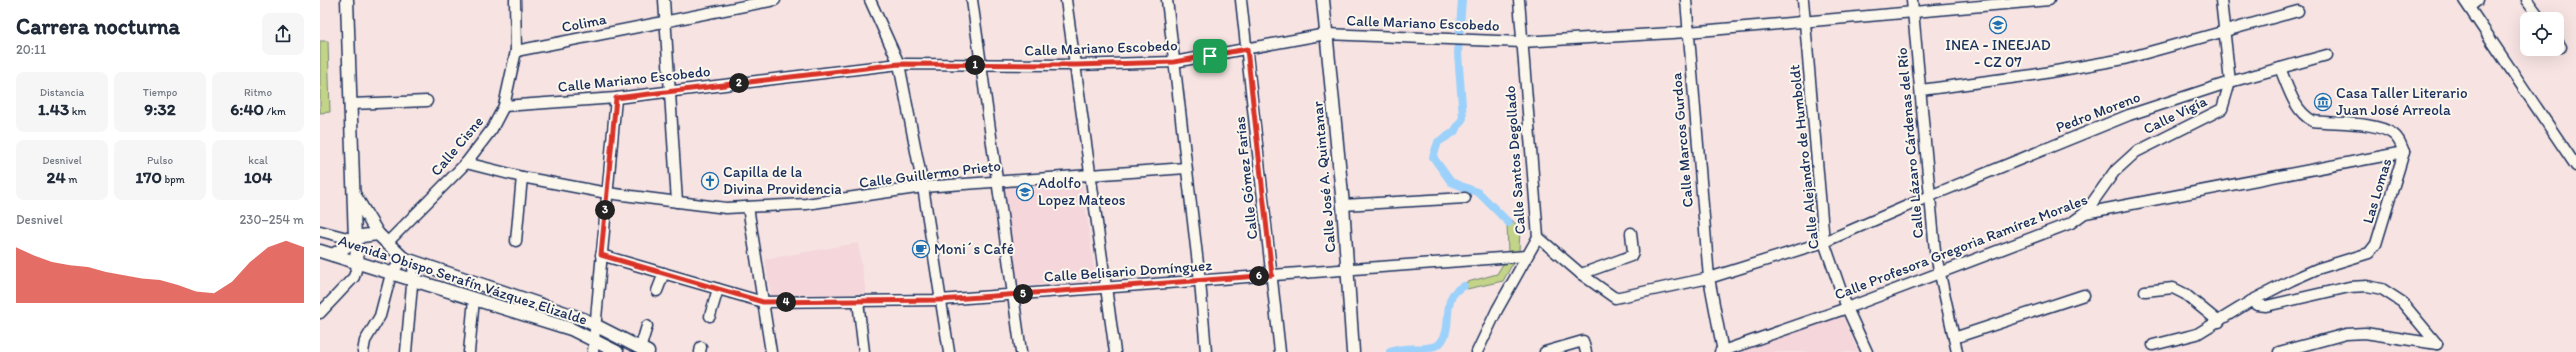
<!DOCTYPE html>
<html lang="es">
<meta charset="utf-8">
<style>
body{margin:0;font-family:Itim,sans-serif;background:#f6f6f7;color:#1f2937;height:100vh;display:flex;flex-direction:column;font-size:15px;white-space:nowrap}
*{box-sizing:border-box;margin:0}
p{font-size:13px;color:#747a83}
.icon{flex:none;width:22px;height:22px;fill:none;stroke:currentColor;stroke-width:2;stroke-linecap:round;stroke-linejoin:round}
.map{position:relative;flex:1;overflow:hidden}
.panel{display:flex;flex-direction:column;background:#fff;width:320px}
.panel>*{flex:none}
.controls{position:absolute;left:2200px;top:12px;display:grid;gap:8px}
.controls a{display:grid;place-items:center;width:44px;height:44px;border-radius:8px;background:#fff;box-shadow:0 4px 16px #0002;font-size:20px}
.pin{position:absolute;display:grid;place-items:center;width:34px;height:34px;color:#fff;margin:-17px;border-radius:8px;box-shadow:0 2px 6px #0006}
.km{position:absolute;width:20px;height:20px;margin:-10px;border-radius:50%;background:#222;color:#fff;font-size:11px;line-height:20px;text-align:center}
.round{display:grid;place-items:center;flex:none;width:42px;height:42px;border-radius:8px;background:#f6f6f7}
.head{display:flex;align-items:center;justify-content:space-between;height:68px;padding:0 16px}
h1{font-size:22px;font-weight:700;line-height:30px}
.figures{display:grid;grid-template-columns:repeat(3,1fr);gap:6px;height:68px;padding:4px 16px}
.figures div{display:grid;align-content:center;border-radius:8px;background:#f6f6f7;text-align:center}
.figures b{font-size:17px;font-weight:700}
.figures small{font-size:11px;font-weight:400}
.figures p{font-size:11px}
.chart{height:112px;padding:8px 16px}
.chart p{display:flex;justify-content:space-between}
.chart svg{width:100%;height:72px;margin-top:4px;fill:#d93025;opacity:.7}
main{display:flex;flex:1;min-height:0}
.map>svg:first-child{display:block}
.built{fill:#f4d6db}
.green{fill:#c3d488;stroke:#6f8273}
.lines{fill:none;stroke-linecap:round;stroke-linejoin:round}
.canal{stroke:#9cd1fb;stroke-width:8}
.minor-casing{stroke:#1b2f5e;stroke-width:13}
.tertiary-casing{stroke:#1b2f5e;stroke-width:15}
.minor{stroke:#fbf7ec;stroke-width:10}
.tertiary{stroke:#fbf7ec;stroke-width:12}
.route-casing{stroke:#fff;stroke-width:8}
.route{stroke:#d93025;stroke-width:5}
.labels{text-anchor:middle;stroke-width:4;stroke-linejoin:round;paint-order:stroke}
.street-label{font-size:15px;fill:#1b2f5e;stroke:#fbf7ec}
.poi-label{font-size:15px;fill:#1b2f5e;stroke:#fbf7ec;text-anchor:start}
</style>
<main>
<section class="panel">
<div class="head"><div><h1>Carrera nocturna</h1><p>20:11</p></div><a class="round"><svg class="icon" aria-label="share" viewBox="0 0 24 24"><path d="M12 15V3M7 8l5-5 5 5M5 13v7h14v-7"/></svg></a></div>
<div class="figures">
<div><p>Distancia</p><b>1.43<small> km</small></b></div>
<div><p>Tiempo</p><b>9:32</b></div>
<div><p>Ritmo</p><b>6:40<small> /km</small></b></div>
</div>
<div class="figures">
<div><p>Desnivel</p><b>24<small> m</small></b></div>
<div><p>Pulso</p><b>170<small> bpm</small></b></div>
<div><p>kcal</p><b>104</b></div>
</div>
<div class="chart"><p><span>Desnivel</span>230–254 m</p>
<svg viewBox="0 0 160 44" preserveAspectRatio="none"><path d="M0 44V10L10 15L20 19L30 21L40 22L50 25L60 27L70 29L80 30L90 33L100 37L110 38L120 31L130 19L140 10L150 6L160 10V44z"/></svg>
</div>
</section>
<div class="map">
<svg width="2256" height="352" viewBox="0 0 2256 352">
<rect width="100%" height="100%" fill="#f7e4e2"/>
<filter id="ink" filterUnits="userSpaceOnUse"><feTurbulence type="fractalNoise" baseFrequency=".025" numOctaves="2"/><feDisplacementMap in="SourceGraphic" scale="8" xChannelSelector="R" yChannelSelector="G"/><feConvolveMatrix kernelMatrix="1 2 1 2 8 2 1 2 1" color-interpolation-filters="sRGB"/></filter>
<g filter="url(#ink)">
<!-- built -->
<g class="built">
<path d="M 762,182 L 776,282 L 696,286 L 682,186 Z"/>
<path d="M 538,243 L 546,293 L 451,295 L 445,259 Z"/>
<path d="M 1522,315 L 1538,352 L 1418,352 Z"/>
</g>
<!-- green -->
<g class="green">
<path d="M 0,41 L 8,41 L 10,112 L 0,113 Z"/>
<path d="M 1191,219 L 1200,229 L 1199,251 L 1188,254 L 1187,223 Z"/>
<path d="M 1193,263 L 1183,281 L 1147,289 L 1144,283 L 1177,274 L 1183,264 Z"/>
</g>
<g class="lines">
<!-- canal -->
<g class="canal">
<path d="M 1142,0 L 1138,53 L 1143,118 L 1134,132 L 1118,142 L 1113,157 L 1131,182 L 1159,193 L 1189,223"/>
<path d="M 1070,352 C 1086,345 1103,352 1118,345 C 1137,329 1117,297 1144,286"/>
</g>
<!-- minor casing -->
<g class="minor-casing">
<g id="minor">
<path d="M 344,0 L 357,202"/>
<path d="M 550,0 L 579,64 L 603,187 L 629,352"/>
<path d="M 652,0 L 701,352"/>
<path d="M 746,0 L 795,352"/>
<path d="M 847,0 L 880,281 L 886,352"/>
<path d="M 921,0 L 960,352"/>
<path d="M 1366,0 L 1389,278 L 1403,352"/>
<path d="M 1483,0 L 1504,242 L 1527,308 L 1547,352"/>
<path d="M 1592,0 L 1615,251 L 1637,352"/>
<path d="M 2144,0 L 2256,166"/>
<path d="M 2207,0 L 2221,19"/>
<path d="M 2149,7 L 2158,0"/>
<path d="M 2237,41 L 2241,47"/>
<path d="M 196,51 L 455,0"/>
<path d="M 1601,90 L 1713,75 L 1804,59 L 1978,11"/>
<path d="M 31,104 L 107,101"/>
<path d="M 184,106 L 296,98 L 579,64 L 756,65 L 854,62 L 1006,34 L 1202,42 L 1368,32 L 1729,0"/>
<path d="M 146,163 L 202,177 L 287,193 L 406,208 L 486,204 L 603,187 L 866,168"/>
<path d="M 1023,205 L 1145,198"/>
<path d="M 428,207 L 451,352"/>
<path d="M 1765,213 L 1794,172 L 1816,152 L 1902,109 L 1910,82 L 1901,0"/>
<path d="M 0,231 L 35,240"/>
<path d="M 1218,237 L 1261,274 L 1295,298 L 1389,278 L 1504,242 L 1610,196 L 1809,115 L 1910,82 L 2007,55"/>
<path d="M 196,241 L 202,177"/>
<path d="M 66,244 L 146,163 L 172,129 L 184,106 L 196,51 L 195,0"/>
<path d="M 281,255 L 443,302 L 620,300 L 1207,256"/>
<path d="M 1261,274 L 1311,256 L 1313,252 L 1311,233"/>
<path d="M 337,291 L 344,273"/>
<path d="M 1825,291 L 1853,288 L 1865,294 L 1899,322"/>
<path d="M 538,301 L 544,352"/>
<path d="M 1931,301 L 1937,305 L 1946,306 L 2029,287 L 2047,286 L 2062,289 L 2082,302 L 2117,344"/>
<path d="M 0,313 L 34,277 L 38,263"/>
<path d="M 390,316 L 398,289"/>
<path d="M 1634,338 L 1764,295"/>
<path d="M 1833,345 L 1877,334 L 1931,301 L 1972,280 L 1997,269 L 2049,253 L 2056,244 L 2084,152 C 2081,145 2079,138 2073,134 C 2055,121 2015,124 1993,121 C 1974,111 1968,87 1960,68"/>
<path d="M 320,349 L 327,326"/>
<path d="M 43,352 L 45,341 L 60,316 L 71,274 L 83,258"/>
<path d="M 86,352 L 94,263"/>
<path d="M 149,352 L 154,299"/>
<path d="M 273,352 L 296,98"/>
<path d="M 380,352 L 381,347"/>
<path d="M 1157,352 L 1177,310 L 1218,237 L 1199,0"/>
<path d="M 1225,352 L 1263,341 L 1266,352"/>
<path d="M 1400,352 L 1527,308 L 1751,223 L 1765,213 L 2084,152"/>
<path d="M 1959,352 L 2026,334 L 2045,333 L 2117,344"/>
</g>
</g>
<!-- tertiary casing -->
<g class="tertiary-casing">
<g id="tertiary">
<path d="M 27,0 L 35,240 L 38,263"/>
<path d="M 1003,0 L 1023,205 L 1033,352"/>
<path d="M 34,194 L 58,234 L 83,258 L 263,319 L 328,352"/>
<path d="M 0,251 L 251,329 L 297,352"/>
<path d="M 13,255 L 42,236 L 58,234"/>
</g>
</g>
<!-- minor -->
<use href="#minor" class="minor"/>
<!-- tertiary -->
<use href="#tertiary" class="tertiary"/>
</g>
</g>
<g class="lines" filter="url(#ink)">
<!-- route casing -->
<g class="route-casing">
<path id="route" d="M 927,49 L 952,275 L 620,300 L 443,302 L 281,255 L 296,98 L 579,64 L 756,65 L 854,62 Z"/>
</g>
<!-- route -->
<use href="#route" class="route"/>
</g>
<!-- icons -->
<defs>
<g id="school-ring" transform="scale(0.9)"><circle r="9.5" fill="#fbf7ec" stroke="#1f6fb2" stroke-width="1.5"/><path d="M0-5L7-2L0 1L-7-2ZM-4 1L0 2.5L4 1V4Q0 6-4 4Z" fill="#1f6fb2"/></g>
<g id="museum-ring" transform="scale(0.9)"><circle r="9.5" fill="#fbf7ec" stroke="#1f6fb2" stroke-width="1.5"/><path d="M0-6L6-3V-2H-6V-3ZM-5-1h2V3h-2ZM-1-1h2V3h-2ZM3-1h2V3H3ZM-6 4H6V6H-6Z" fill="#1f6fb2"/></g>
<g id="church-ring" transform="scale(0.9)"><circle r="9.5" fill="#fbf7ec" stroke="#1f6fb2" stroke-width="1.5"/><path d="M-1.2-6h2.4v3.5h3.3v2.4h-3.3V6h-2.4V-.1h-3.3v-2.4h3.3Z" fill="#1f6fb2"/></g>
<g id="cafe-ring" transform="scale(0.9)"><circle r="9.5" fill="#fbf7ec" stroke="#1f6fb2" stroke-width="1.5"/><path d="M-5.5-4.5H6V0H3Q3 3.5 0 3.5H-2.5Q-5.5 3.5-5.5 0ZM3-3.2v2h1.7v-2ZM-6 4.5H4V6H-6Z" fill="#1f6fb2"/></g>
</defs>
<g fill-rule="evenodd">
<use href="#school-ring" x="1678" y="25"/>
<use href="#museum-ring" x="2003" y="102"/>
<use href="#church-ring" x="390" y="181"/>
<use href="#school-ring" x="705" y="192"/>
<use href="#cafe-ring" x="601" y="249"/>
</g>
<g class="labels">
<!-- street labels -->
<g class="street-label">
<text transform="translate(264 23) rotate(-11)" y="5">Colima</text>
<text transform="translate(1103 23) rotate(2)" y="5">Calle Mariano Escobedo</text>
<text transform="translate(781 48) rotate(-2)" y="5">Calle Mariano Escobedo</text>
<text transform="translate(314 79) rotate(-6)" y="5">Calle Mariano Escobedo</text>
<text transform="translate(1778 112) rotate(-21)" y="5">Pedro Moreno</text>
<text transform="translate(1855 115) rotate(-26)" y="5">Calle Vigía</text>
<text transform="translate(1362 140) rotate(-95)" y="5">Calle Marcos Gurdoa</text>
<text transform="translate(1590 143) rotate(-95)" y="5">Calle Lázaro Cárdenas del Río</text>
<text transform="translate(137 146) rotate(-50)" y="5">Calle Cisne</text>
<text transform="translate(1484 157) rotate(-96)" y="5">Calle Alejandro de Humboldt</text>
<text transform="translate(1195 160) rotate(-94)" y="5">Calle Santos Degollado</text>
<text transform="translate(610 174) rotate(-7)" y="5">Calle Guillermo Prieto</text>
<text transform="translate(1004 177) rotate(-95)" y="5">Calle José A. Quintanar</text>
<text transform="translate(926 178) rotate(-96)" y="5">Calle Gómez Farías</text>
<text transform="translate(2057 191) rotate(-73)" y="5">Las Lomas</text>
<text transform="translate(1641 247) rotate(-21)" y="5">Calle Profesora Gregoria Ramírez Morales</text>
<text transform="translate(808 271) rotate(-4)" y="5">Calle Belisario Domínguez</text>
<text transform="translate(143 280) rotate(18)" y="5">Avenida Obispo Serafín Vázquez Elizalde</text>
</g>
<!-- poi labels -->
<g class="poi-label">
<text x="1678" y="50" text-anchor="middle">INEA - INEEJAD<tspan x="1678" dy="17">- CZ 07</tspan></text>
<text x="2016" y="98">Casa Taller Literario<tspan x="2016" dy="17">Juan José Arreola</tspan></text>
<text x="403" y="177">Capilla de la<tspan x="403" dy="17">Divina Providencia</tspan></text>
<text x="718" y="188">Adolfo<tspan x="718" dy="17">Lopez Mateos</tspan></text>
<text x="614" y="254">Moni´s Café</text>
</g>
</g>
</svg>
<div class="controls">
<a><svg class="icon" aria-label="locate" viewBox="0 0 24 24"><circle cx="12" cy="12" r="6"/><path d="M12 2v4M12 18v4M2 12h4M18 12h4"/></svg></a>
</div>
<div class="pin" style="left:890px;top:56px;background:#1e9e55"><svg class="icon" aria-label="arrive" viewBox="0 0 24 24"><path d="M6 21V4h12l-3 4 3 4H6"/></svg></div>
<b class="km" style="left:655px;top:65px">1</b>
<b class="km" style="left:419px;top:83px">2</b>
<b class="km" style="left:285px;top:210px">3</b>
<b class="km" style="left:466px;top:302px">4</b>
<b class="km" style="left:703px;top:294px">5</b>
<b class="km" style="left:939px;top:276px">6</b>
</div>
</main>
